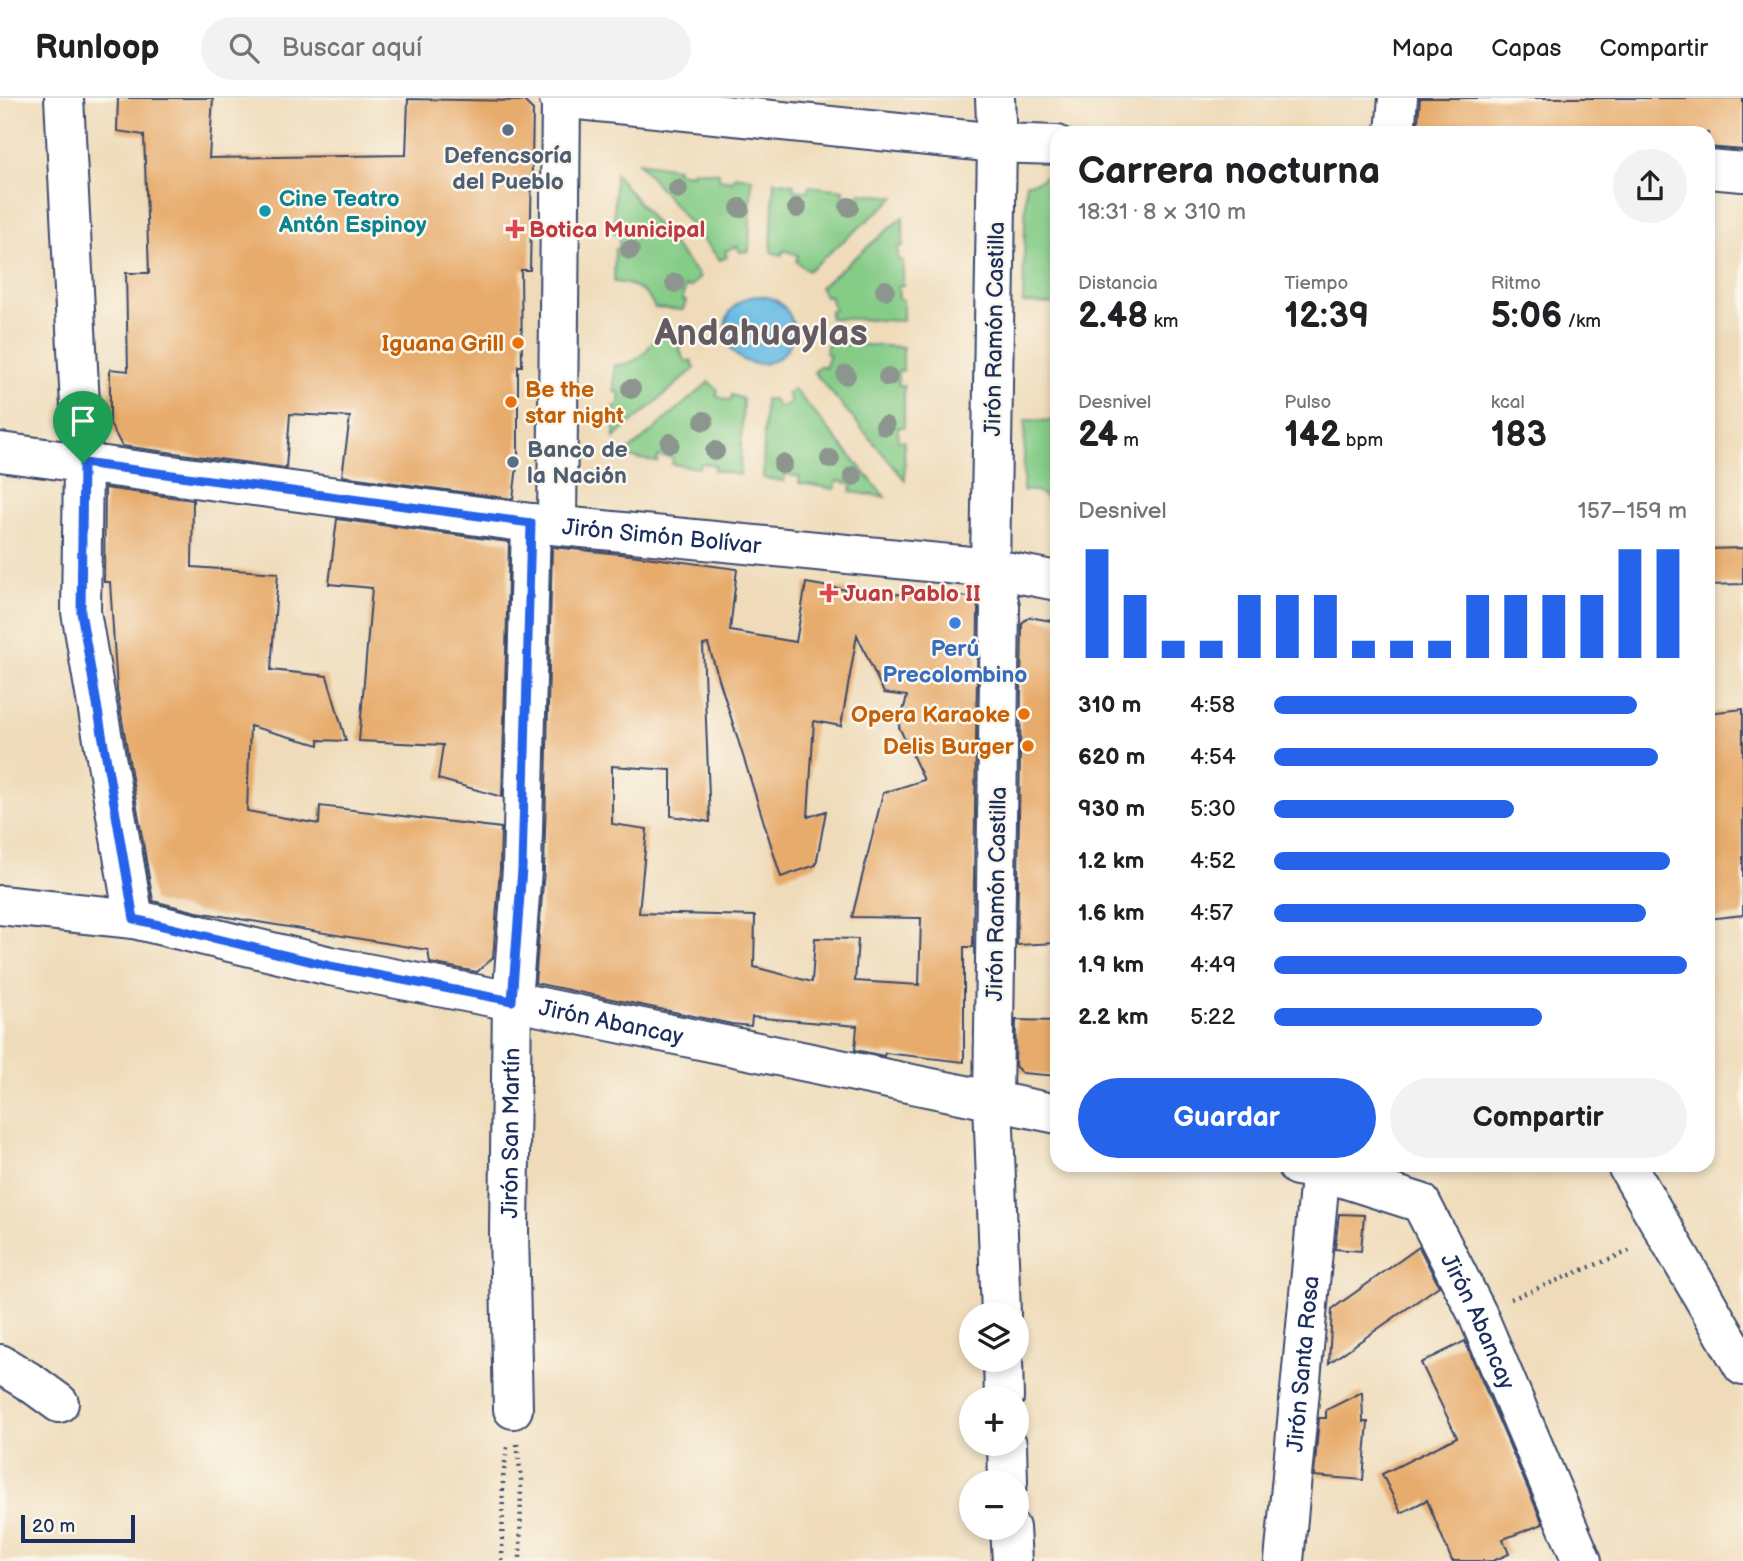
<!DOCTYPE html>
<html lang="es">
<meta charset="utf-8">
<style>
body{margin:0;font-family:"Balsamiq Sans",sans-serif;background:#f2f2f2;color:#202124;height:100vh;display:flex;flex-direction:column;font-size:26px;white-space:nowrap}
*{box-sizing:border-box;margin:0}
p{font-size:23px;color:#757577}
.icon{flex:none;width:38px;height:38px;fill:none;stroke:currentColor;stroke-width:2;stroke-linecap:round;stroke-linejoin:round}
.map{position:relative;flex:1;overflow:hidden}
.details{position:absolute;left:1050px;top:28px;width:665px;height:1046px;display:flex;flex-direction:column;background:#fff;border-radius:21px;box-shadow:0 4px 10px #0003}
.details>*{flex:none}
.tools{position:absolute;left:959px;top:1204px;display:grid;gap:14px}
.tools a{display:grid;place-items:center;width:70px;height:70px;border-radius:50%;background:#fff;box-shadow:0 4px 10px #0003;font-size:35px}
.scale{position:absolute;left:21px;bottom:18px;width:114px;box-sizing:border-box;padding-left:7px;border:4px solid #1b2f5e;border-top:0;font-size:19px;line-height:24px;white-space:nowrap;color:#1b2f5e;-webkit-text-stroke:5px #fbf7ec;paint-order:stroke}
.pin{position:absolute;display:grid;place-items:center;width:60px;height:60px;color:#fff;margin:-72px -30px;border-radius:50% 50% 50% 0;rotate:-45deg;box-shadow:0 0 7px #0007}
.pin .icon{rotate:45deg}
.round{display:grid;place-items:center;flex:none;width:74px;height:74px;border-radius:37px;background:#f2f2f2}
.summary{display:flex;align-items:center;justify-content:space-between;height:119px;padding:0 28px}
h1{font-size:38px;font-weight:600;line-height:52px}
.stats{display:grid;grid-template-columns:repeat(3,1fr);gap:10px;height:119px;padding:7px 28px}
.stats div{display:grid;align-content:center}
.stats b{font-size:35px;font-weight:600}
.stats small{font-size:19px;font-weight:400}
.stats p{font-size:19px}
.chart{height:196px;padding:14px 28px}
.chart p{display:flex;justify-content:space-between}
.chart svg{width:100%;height:126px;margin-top:7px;stroke:#2563eb;stroke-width:6}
.button{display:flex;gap:14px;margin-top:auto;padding:14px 28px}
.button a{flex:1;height:80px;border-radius:42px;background:#2563eb;color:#fff;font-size:28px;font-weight:600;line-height:80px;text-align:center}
.button a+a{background:#f2f2f2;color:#202124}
ul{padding:0 28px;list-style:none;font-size:23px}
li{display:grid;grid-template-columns:112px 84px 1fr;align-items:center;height:52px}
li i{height:18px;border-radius:9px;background:#2563eb}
header{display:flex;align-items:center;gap:42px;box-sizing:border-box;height:98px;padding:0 35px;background:#fff;border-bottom:2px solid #e0e0e0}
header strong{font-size:33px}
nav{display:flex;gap:38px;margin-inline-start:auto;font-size:24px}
.search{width:490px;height:63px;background:#f2f2f2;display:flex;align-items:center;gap:18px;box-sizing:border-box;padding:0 24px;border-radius:38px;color:#757577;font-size:26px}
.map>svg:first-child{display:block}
.green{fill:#85cc87;stroke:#507e72;stroke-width:2}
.water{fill:#68bbe4;stroke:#4275a1;stroke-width:2}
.building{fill:#e7ac6c;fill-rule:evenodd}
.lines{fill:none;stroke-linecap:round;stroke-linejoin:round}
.minor-casing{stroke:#3b496c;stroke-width:42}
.path{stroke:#3b496c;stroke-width:4.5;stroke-dasharray:2 5;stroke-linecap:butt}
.minor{stroke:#fff;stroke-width:38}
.tree{fill:#8c968e}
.route-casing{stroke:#fff;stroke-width:14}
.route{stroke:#2563eb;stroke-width:9}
.service-dot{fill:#5c6f8a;stroke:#fbf7ec;stroke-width:2.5}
.culture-dot{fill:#0f9aa8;stroke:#fbf7ec;stroke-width:2.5}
.health-dot{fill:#e0444e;stroke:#fbf7ec;stroke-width:2.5}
.food-dot{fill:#e8710a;stroke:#fbf7ec;stroke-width:2.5}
.shop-dot{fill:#3f7fe0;stroke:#fbf7ec;stroke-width:2.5}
.labels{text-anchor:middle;stroke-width:5;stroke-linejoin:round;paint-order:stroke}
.service-label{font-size:23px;font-weight:bold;fill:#4e5e75;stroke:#fbf7ec}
.culture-label{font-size:23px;font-weight:bold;fill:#0d838f;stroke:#fbf7ec;text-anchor:start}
.health-label{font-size:23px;font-weight:bold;fill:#be3a42;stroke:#fbf7ec;text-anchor:start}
.street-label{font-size:23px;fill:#1b2f5e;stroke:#fbf7ec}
.food-label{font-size:23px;font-weight:bold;fill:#c56008;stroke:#fbf7ec;text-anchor:end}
.shop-label{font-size:23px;font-weight:bold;fill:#366cbe;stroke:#fbf7ec}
.town-label{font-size:37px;font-weight:bold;fill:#625b63;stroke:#fbf7ec}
</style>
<header>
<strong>Runloop</strong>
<div class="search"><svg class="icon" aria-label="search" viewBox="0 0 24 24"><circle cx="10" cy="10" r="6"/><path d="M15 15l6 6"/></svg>Buscar aquí</div>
<nav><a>Mapa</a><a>Capas</a><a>Compartir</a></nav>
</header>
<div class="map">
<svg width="1743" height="1463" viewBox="0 0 1743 1463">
<rect width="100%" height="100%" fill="#fbf7ec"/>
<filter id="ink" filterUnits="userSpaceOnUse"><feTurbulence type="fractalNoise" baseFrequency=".0143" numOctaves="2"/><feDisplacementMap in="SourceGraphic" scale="14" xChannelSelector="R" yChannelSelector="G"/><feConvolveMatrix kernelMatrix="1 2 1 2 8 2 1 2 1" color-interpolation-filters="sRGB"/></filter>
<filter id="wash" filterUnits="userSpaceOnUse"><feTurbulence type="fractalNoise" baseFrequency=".00686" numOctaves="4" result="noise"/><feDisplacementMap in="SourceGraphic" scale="28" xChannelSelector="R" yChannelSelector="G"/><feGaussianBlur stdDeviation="1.57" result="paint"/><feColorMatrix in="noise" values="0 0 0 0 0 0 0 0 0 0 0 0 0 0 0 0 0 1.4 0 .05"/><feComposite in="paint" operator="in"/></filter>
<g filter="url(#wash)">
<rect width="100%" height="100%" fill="#efdbb9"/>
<!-- green -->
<g class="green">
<path d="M 1057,57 L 1057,206 L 1023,205 L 1026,85 C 1042,86 1051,75 1051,59 Z"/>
<path d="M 638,64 L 677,70 L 677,74 L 692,76 L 693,72 L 719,75 L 719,81 L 733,83 L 735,78 L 752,80 L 749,153 L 740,154 L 737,148 L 725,153 L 727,159 L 720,162 Z"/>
<path d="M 615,76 L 700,179 L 691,189 L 686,188 L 682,201 L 686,203 L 683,212 L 655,210 C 647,192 633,185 614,184 L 615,151 L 619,151 L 619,137 L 614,136 Z"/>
<path d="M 774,83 L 794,86 L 793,92 L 808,93 L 809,88 L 844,92 L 844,97 L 858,99 L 860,95 L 895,99 L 808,173 L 796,163 L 798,157 L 784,152 L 782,157 L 771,154 Z"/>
<path d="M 903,119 L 903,148 L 898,149 L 898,162 L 903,163 L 903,187 L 898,188 L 899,201 L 903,202 L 903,223 L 830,220 L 830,213 L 834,212 L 830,198 L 825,198 L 820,189 Z"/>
<path d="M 656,236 L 683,237 L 684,247 L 679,251 L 686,264 L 691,262 L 695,270 L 614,340 L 614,308 L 619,308 L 619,294 L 614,294 L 614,267 C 635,268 649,254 656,236 Z"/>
<path d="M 828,245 L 903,249 L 903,273 L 898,273 L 898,287 L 904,288 L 904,329 L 898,329 L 898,343 L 904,343 L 905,382 L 814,274 L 820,268 L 825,270 L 830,257 L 825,255 Z"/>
<path d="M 709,284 L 718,292 L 716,298 L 730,303 L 732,297 L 743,301 L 740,377 L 714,372 L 715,367 L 700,365 L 699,370 L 672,366 L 673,360 L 658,358 L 657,364 L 623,358 Z"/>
<path d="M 794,291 L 885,399 L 851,394 L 852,386 L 837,383 L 835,391 L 799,385 L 800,379 L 785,376 L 784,383 L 763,380 L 765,301 L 773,301 L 779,310 L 791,304 L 787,295 Z"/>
<path d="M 1025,322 L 1057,323 L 1057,418 L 1054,418 C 1052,401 1041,390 1023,393 Z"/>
</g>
<!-- water -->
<circle class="water" cx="759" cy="232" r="34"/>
<g id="blocks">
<!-- building -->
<g class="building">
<path d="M 118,0 L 213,0 L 209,60 L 406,57 L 408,1 L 524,3 L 533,12 L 530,172 L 521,172 L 522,268 L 518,268 L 518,360 L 513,401 L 342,378 L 350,319 L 290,316 L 286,370 L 122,348 L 110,326 L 110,271 L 128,273 L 126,175 L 149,175 L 144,37 L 117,33 Z"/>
<path d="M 1420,0 L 1743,0 L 1743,52 L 1708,49 L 1708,35 L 1417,35 Z"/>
<path d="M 105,390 L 193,402 L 192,469 L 278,475 L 271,572 L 327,578 L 346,643 L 319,642 L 319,647 L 250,628 L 247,713 L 319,726 L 320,708 L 501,730 L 500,770 L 493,860 L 477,874 L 430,865 L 428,852 L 197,814 L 153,803 L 117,592 L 110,484 L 104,484 Z"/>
<path d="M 337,421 L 509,444 L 502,699 L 438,681 L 443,647 L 359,643 L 372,490 L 329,486 Z"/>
<path d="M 552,449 L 630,457 L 737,471 L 730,533 L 796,544 L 806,485 L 864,495 L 975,499 L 978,511 L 973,849 L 964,849 L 964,964 L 885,955 L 884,958 L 855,952 L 857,928 L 752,919 L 751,928 L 732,926 L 535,885 L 544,772 ZM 857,537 L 884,595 L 907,598 L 899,629 L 924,682 L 883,695 L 852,819 L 921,820 L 919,887 L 855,883 L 858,841 L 815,840 L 812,884 L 754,869 L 755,818 L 639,815 L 647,731 L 612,726 L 612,668 L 671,672 L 671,718 L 710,724 L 703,547 L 708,546 L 781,779 L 816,767 L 826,713 L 808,719 L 814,623 L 841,628 Z"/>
<path d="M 1743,450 L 1743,486 L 1708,487 L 1708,451 Z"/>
<path d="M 1029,519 L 1057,524 L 1057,845 L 1017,847 L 1022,525 Z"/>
<path d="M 1743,611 L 1743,817 L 1708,821 L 1708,615 Z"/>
<path d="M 1016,922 L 1057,923 L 1057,978 L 1022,975 L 1015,968 Z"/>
<path d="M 1339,1116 L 1364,1117 L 1361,1153 L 1335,1151 Z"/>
<path d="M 1419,1149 L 1439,1188 L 1329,1265 L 1332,1211 Z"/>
<path d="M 1465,1243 L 1543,1426 L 1503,1441 L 1509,1456 L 1493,1463 L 1452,1463 L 1427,1402 L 1401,1415 L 1382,1376 L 1457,1339 L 1421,1265 Z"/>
<path d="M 1362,1294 L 1363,1324 L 1368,1324 L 1363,1382 L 1314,1378 L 1319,1320 L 1326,1320 L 1326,1312 Z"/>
</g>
</g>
</g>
<g filter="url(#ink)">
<use href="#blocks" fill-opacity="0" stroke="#3b496c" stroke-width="2"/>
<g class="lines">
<!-- minor casing -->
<g class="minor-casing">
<g id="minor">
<path d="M 64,0 L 83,365 L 81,514 L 134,821"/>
<path d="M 559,0 L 997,45 L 1057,47"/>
<path d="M 995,0 L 997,45 L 990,470 L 1000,508 L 993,1003 L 1001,1216"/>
<path d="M 1395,35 L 1398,0"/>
<path d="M 1708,71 L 1743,74"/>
<path id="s1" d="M 0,354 L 531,425 L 990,470 L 1057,483"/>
<path d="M 557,427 L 561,1"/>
<path id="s2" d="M 0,807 L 134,821 L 330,868 L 512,903 L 1057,1016"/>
<path id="s3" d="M 1297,1068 L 1321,1073 L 1421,1105 L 1477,1215 L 1582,1463"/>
<path d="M 1627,1068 L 1743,1268"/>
<path d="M 1003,1262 L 1004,1300"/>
<path d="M 0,1266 L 33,1286 L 59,1305"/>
<path id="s4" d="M 513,1311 L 509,1133 L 512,903 L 522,771 L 531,425"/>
<path d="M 1007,1346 L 1008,1384"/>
<path d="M 1010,1430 L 1012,1463"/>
<path id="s5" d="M 1284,1463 L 1321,1068"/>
</g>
</g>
<!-- path -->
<g class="path">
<path d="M 1511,1201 L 1632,1152"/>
<path d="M 517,1346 L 521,1381 L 520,1463"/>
<path d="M 502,1463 L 503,1381 L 507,1349"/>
</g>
<!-- minor -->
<use href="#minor" class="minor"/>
</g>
<!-- trees -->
<g class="tree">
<circle cx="678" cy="91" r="10"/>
<circle cx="849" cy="109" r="10"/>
<circle cx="740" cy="110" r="10"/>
<circle cx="797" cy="110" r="10"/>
<circle cx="630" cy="152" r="10"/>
<circle cx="675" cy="185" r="10"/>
<circle cx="885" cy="192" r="10"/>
<circle cx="846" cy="277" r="10"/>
<circle cx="888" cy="279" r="10"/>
<circle cx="631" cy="291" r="10"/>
<circle cx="704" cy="323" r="10"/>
<circle cx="885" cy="328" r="10"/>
<circle cx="670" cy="345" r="10"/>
<circle cx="715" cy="353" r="10"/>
<circle cx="830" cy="361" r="10"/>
<circle cx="783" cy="366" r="10"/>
<circle cx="853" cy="378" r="10"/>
</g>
</g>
<g class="lines" filter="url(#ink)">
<!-- route casing -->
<g class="route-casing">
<path id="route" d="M 83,365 L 531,425 L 522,771 L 512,903 L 330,868 L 134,821 L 81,514 Z"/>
</g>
<!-- route -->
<use href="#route" class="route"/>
</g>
<!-- markers -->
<g class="service-dot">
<circle cx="508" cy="32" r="7"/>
<circle cx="513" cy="364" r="7"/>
</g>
<circle class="culture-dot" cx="265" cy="113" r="7"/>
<g class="health-dot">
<path d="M511.5 120.5h7v7h7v7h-7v7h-7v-7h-7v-7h7z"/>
<path d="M825.5 484.5h7v7h7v7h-7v7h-7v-7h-7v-7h7z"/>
</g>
<g class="food-dot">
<circle cx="518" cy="245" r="7"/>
<circle cx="511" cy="304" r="7"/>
<circle cx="1024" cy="616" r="7"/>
<circle cx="1028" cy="648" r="7"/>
</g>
<circle class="shop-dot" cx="955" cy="525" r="7"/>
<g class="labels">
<!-- service labels -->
<g class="service-label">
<text x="508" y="65">Defencsoría<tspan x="508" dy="26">del Pueblo</tspan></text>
<text x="527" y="359" text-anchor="start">Banco de<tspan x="527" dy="26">la Nación</tspan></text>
</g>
<!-- culture labels -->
<g class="culture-label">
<text x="279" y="108">Cine Teatro<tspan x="279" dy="26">Antón Espinoy</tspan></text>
</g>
<!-- health labels -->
<g class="health-label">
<text x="529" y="139">Botica Municipal</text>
<text x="843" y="503">Juan Pablo II</text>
</g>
<!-- street labels -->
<g class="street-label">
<text transform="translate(994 231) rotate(-89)" y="8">Jirón Ramón Castilla</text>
<text dy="8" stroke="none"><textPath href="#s1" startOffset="667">Jirón Simón Bolívar</textPath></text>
<text transform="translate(996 796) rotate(-89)" y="8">Jirón Ramón Castilla</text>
<text dy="8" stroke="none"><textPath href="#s2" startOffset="623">Jirón Abancay</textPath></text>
<text dy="8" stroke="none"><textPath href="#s4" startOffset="276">Jirón San Martín</textPath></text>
<text dy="8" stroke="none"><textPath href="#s3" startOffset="261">Jirón Abancay</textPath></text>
<text dy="8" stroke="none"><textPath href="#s5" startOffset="198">Jirón Santa Rosa</textPath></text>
</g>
<!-- food labels -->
<g class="food-label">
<text x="504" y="253">Iguana Grill</text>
<text x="525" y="299" text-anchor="start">Be the<tspan x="525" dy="26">star night</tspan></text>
<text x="1010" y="624">Opera Karaoke</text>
<text x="1014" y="656">Delis Burger</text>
</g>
<!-- shop labels -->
<g class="shop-label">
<text x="955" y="558">Perú<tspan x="955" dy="26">Precolombino</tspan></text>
</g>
<!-- town labels -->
<g class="town-label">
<text x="761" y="247">Andahuaylas</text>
</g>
</g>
</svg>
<div class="tools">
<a><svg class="icon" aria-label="layers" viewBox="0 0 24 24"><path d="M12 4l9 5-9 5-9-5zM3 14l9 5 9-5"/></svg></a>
<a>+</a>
<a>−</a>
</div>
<div class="scale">20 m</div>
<div class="pin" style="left:83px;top:365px;background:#1e9e55"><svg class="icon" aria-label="arrive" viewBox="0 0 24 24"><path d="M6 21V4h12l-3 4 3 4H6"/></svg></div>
<section class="details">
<div class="summary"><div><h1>Carrera nocturna</h1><p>18:31 · 8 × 310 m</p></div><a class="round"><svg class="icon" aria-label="share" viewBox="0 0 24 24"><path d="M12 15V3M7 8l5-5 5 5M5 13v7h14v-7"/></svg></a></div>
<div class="stats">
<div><p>Distancia</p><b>2.48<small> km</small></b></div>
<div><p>Tiempo</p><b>12:39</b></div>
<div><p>Ritmo</p><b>5:06<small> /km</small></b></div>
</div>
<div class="stats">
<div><p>Desnivel</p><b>24<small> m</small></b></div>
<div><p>Pulso</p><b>142<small> bpm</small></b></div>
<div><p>kcal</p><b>183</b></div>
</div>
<div class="chart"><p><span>Desnivel</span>157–159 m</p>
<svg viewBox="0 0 160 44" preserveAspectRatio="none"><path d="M5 44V6M15 44V22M25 44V38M35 44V38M45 44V22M55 44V22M65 44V22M75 44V38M85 44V38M95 44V38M105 44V22M115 44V22M125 44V22M135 44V22M145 44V6M155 44V6"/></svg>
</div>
<ul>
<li><b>310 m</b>4:58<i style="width:88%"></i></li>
<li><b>620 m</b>4:54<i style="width:93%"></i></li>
<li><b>930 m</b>5:30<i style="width:58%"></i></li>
<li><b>1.2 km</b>4:52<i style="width:96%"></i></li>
<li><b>1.6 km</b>4:57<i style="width:90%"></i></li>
<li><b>1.9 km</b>4:49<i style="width:100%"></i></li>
<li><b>2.2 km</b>5:22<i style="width:65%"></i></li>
</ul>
<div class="button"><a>Guardar</a><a>Compartir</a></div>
</section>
</div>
